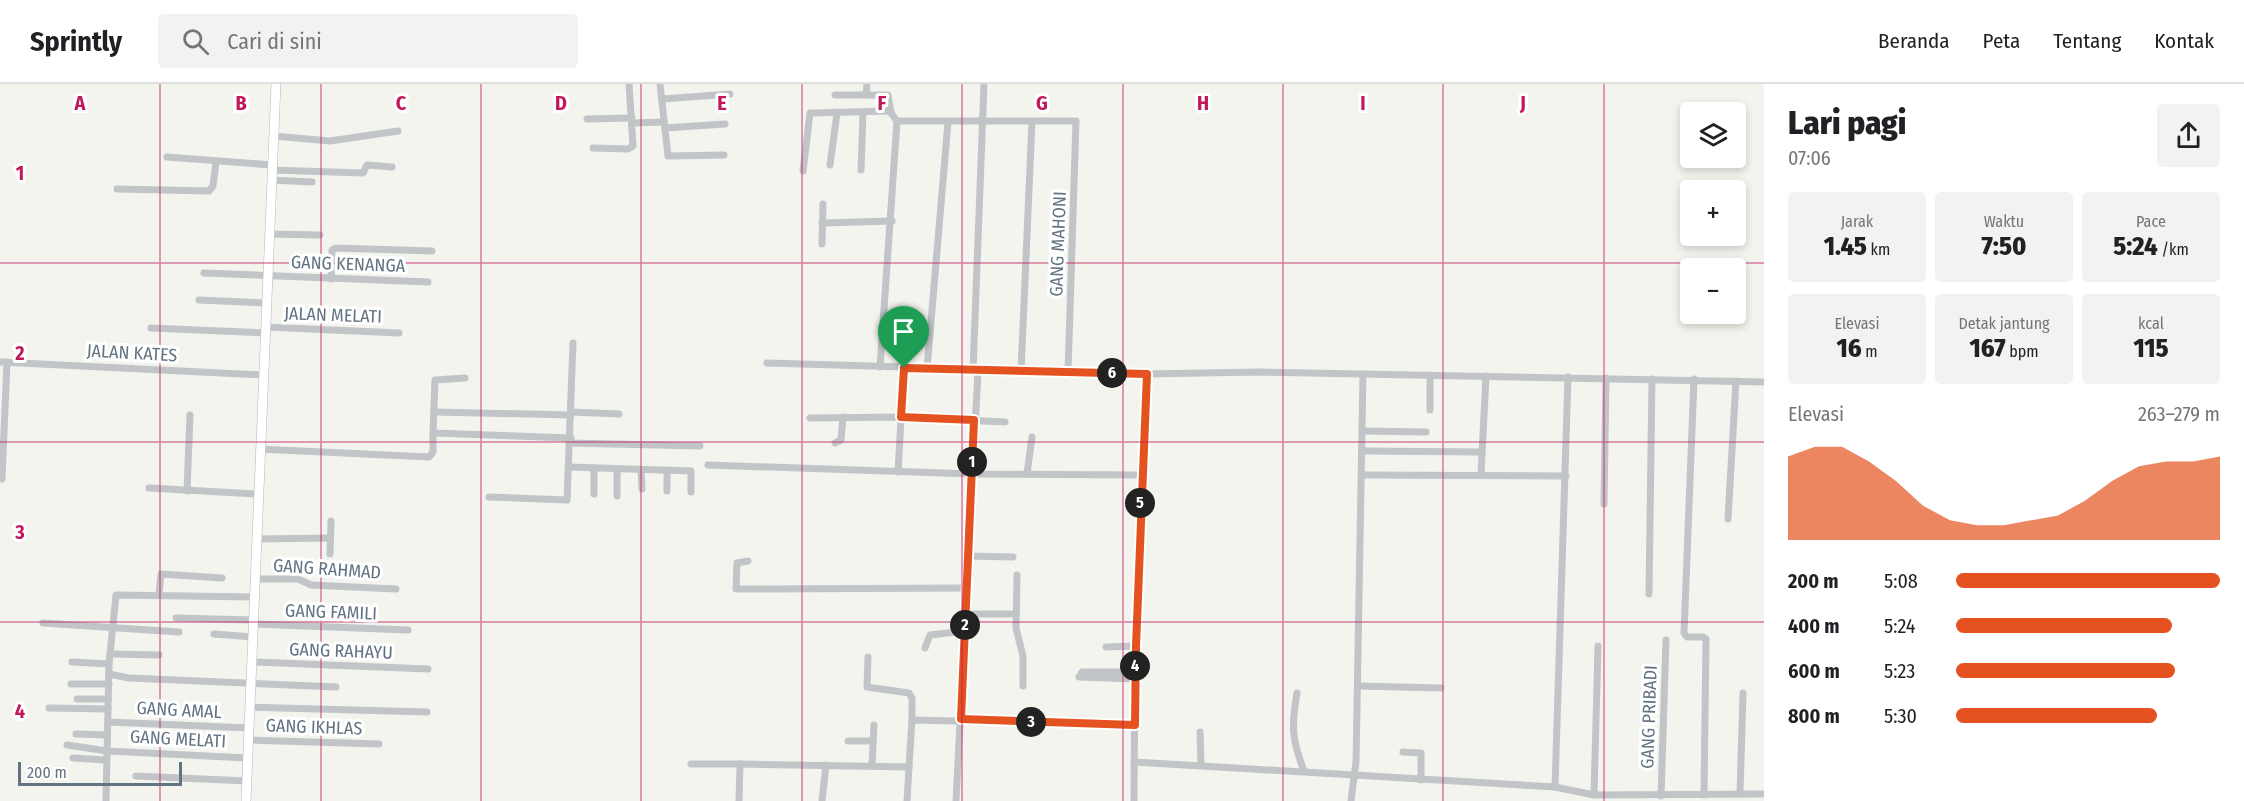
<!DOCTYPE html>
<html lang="id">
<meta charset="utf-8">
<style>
body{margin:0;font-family:"Fira Sans Condensed",sans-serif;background:#f2f2f2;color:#202124;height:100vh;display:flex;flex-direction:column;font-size:22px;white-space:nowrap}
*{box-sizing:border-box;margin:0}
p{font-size:20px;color:#757577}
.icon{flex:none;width:33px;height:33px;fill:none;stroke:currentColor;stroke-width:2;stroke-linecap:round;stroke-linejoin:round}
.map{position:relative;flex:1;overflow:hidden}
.side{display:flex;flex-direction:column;background:#fff;width:480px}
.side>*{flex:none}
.tools{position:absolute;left:1680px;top:18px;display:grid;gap:12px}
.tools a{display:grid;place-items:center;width:66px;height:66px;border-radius:6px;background:#fff;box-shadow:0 3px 9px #0003;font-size:30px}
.scale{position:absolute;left:18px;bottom:15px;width:164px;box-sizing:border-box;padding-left:6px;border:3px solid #627381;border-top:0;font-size:16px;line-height:21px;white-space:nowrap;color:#627381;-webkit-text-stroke:4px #fff;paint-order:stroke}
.pin{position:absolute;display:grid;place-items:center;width:51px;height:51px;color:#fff;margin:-62px -26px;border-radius:50% 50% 50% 0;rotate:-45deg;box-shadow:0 0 6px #0007}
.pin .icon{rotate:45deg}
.km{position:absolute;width:30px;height:30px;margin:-15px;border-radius:50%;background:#222;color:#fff;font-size:16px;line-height:30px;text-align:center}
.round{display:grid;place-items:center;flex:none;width:63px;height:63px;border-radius:6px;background:#f2f2f2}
.overview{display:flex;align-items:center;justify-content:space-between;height:102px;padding:0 24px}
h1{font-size:33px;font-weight:800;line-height:45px}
.stats{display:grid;grid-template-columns:repeat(3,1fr);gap:9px;height:102px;padding:6px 24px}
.stats div{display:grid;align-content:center;border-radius:6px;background:#f2f2f2;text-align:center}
.stats b{font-size:26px;font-weight:800}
.stats small{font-size:16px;font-weight:400}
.stats p{font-size:16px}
.chart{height:168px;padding:12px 24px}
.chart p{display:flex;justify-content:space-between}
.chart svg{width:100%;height:108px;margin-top:6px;fill:#e4531f;opacity:.7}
ul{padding:0 24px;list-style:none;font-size:20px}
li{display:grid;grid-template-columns:96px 72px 1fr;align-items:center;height:45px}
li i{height:15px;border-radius:8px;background:#e4531f}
header{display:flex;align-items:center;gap:36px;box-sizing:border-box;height:84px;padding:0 30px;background:#fff;border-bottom:2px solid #e0e0e0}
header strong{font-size:28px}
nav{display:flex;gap:33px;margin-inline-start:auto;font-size:21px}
.search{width:420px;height:54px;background:#f2f2f2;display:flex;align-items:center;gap:15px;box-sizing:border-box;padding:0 21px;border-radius:6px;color:#757577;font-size:22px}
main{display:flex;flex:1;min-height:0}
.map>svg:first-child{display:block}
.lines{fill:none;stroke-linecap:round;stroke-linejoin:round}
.secondary-casing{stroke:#b3b8bc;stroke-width:10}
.street{stroke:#c1c5c8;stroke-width:7}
.secondary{stroke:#fff;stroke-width:9}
.route-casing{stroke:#fff;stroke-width:12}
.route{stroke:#e4531f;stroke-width:8}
.grid{fill:none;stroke:#c2185b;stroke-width:1.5;stroke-opacity:0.55}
.labels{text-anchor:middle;stroke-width:6;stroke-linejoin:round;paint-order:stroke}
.street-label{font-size:18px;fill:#627381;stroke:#fff}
.grid-label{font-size:20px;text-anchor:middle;font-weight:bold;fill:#c2185b;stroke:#fff;stroke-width:6;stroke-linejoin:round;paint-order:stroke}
</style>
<header>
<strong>Sprintly</strong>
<div class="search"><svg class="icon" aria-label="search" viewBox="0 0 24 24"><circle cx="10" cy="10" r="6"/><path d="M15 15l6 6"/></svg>Cari di sini</div>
<nav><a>Beranda</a><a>Peta</a><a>Tentang</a><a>Kontak</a></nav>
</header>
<main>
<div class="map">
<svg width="1764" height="717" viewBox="0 0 1764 717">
<rect width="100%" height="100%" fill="#f4f4ef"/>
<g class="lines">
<!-- secondary casing -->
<g class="secondary-casing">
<path id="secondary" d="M 246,717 L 276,0"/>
</g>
<!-- street -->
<g class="street">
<path d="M 660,0 L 668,72 L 724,71"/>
<path d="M 835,11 L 888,11 L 891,29 L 897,37 L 880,283"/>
<path d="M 866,11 L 867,0"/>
<path d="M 662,15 L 730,10"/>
<path d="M 587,35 L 632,34"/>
<path d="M 897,37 L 1076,37 L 1068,288"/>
<path d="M 633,39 L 664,38"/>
<path d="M 665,44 L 725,40"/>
<path d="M 273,52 L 330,57 L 398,47"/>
<path d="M 593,64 L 628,65 L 633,62 L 629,0"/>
<path d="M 167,73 L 272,81"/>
<path d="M 830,81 L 837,29"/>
<path d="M 272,86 L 363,89 L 367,81 L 392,83"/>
<path d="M 861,86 L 863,29"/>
<path d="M 803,87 L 810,29 L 891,27"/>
<path d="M 271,96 L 312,98"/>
<path d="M 117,105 L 209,107 L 213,102 L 216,78"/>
<path d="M 822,139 L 892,137"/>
<path d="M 269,150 L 320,151"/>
<path d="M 822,160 L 823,120"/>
<path d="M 204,189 L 428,198"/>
<path d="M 331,195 L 332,166 L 336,164 L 432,167"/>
<path d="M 199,216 L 266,219"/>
<path d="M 265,243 L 399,249"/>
<path d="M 151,244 L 265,249"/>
<path d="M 0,278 L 263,291"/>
<path d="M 767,279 L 1147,290 L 1258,288 L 1764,298"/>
<path d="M 927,285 L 948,38"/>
<path d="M 973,286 L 984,0"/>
<path d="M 1021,287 L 1032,38"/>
<path d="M 1694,295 L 1684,549 L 1687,553 L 1703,553 L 1706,555 L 1704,711"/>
<path d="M 1430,326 L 1430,291"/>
<path d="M 434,328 L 571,331"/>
<path d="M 571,328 L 619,330"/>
<path d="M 810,334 L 901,333 L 1005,338"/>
<path d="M 1363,347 L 1426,348"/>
<path d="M 433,349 L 435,296 L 465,294"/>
<path d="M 570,359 L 700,362"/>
<path d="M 835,359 L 841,356 L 843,333"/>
<path d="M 259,365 L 429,373 L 433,368 L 433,349 L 571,354"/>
<path d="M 1363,367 L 1482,368"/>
<path d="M 708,381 L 972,390 L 1142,391"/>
<path d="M 569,383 L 691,387 L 691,408"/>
<path d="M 594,384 L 594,410"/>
<path d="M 641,386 L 642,405"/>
<path d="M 667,386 L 667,407"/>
<path d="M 898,388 L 904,284"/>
<path d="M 1027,390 L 1032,353"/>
<path d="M 1481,390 L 1486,292"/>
<path d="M 1363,391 L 1566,392"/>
<path d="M 2,395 L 7,278"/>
<path d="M 149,404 L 257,410"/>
<path d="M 187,407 L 190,331"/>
<path d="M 617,412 L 617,385"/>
<path d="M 489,413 L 567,416 L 573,259"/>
<path d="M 1604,420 L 1606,294"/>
<path d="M 1728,435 L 1736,297"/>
<path d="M 256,455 L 330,454"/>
<path d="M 330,470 L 331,437"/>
<path d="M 967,472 L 1013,473"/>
<path d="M 748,477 L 737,479 L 736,505 L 966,504"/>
<path d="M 1017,491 L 1016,544 L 1023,572 L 1023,602"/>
<path d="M 255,495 L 298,495 L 311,501 L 396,505"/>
<path d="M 159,510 L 161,490 L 222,494"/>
<path d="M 1649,510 L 1652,295"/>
<path d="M 966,530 L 1016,530"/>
<path d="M 176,534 L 253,536"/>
<path d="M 43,539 L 179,548"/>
<path d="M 253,540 L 408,546"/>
<path d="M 214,550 L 253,553"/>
<path d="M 1106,563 L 1135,562"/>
<path d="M 925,564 L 930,551 L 965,547"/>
<path d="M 110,570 L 159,571"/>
<path d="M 868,573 L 867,603 L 909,609 L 912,614 L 912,636"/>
<path d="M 72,578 L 109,580"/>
<path d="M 252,578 L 428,585"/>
<path d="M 1135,588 L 1082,588 L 1079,593 L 1135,595"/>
<path d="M 109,590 L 129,594 L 336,603"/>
<path d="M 71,600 L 109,600"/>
<path d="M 1358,602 L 1441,604"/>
<path d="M 1297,609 C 1291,642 1292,656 1304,687"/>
<path d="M 77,615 L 108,615"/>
<path d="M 249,623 L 427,628"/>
<path d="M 49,624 L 108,625"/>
<path d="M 108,638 L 249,644"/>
<path d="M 1200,648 L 1201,681"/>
<path d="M 76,650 L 107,651"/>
<path d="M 248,656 L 379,660"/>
<path d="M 848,657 L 873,657"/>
<path d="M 67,661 L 107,667 L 247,674"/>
<path d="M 1403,668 L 1421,669 L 1421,696"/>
<path d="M 73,674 L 106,676"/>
<path d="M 1134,678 L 1555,703 L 1594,711 L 1764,710"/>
<path d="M 691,680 L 740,680"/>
<path d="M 872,681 L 874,641"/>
<path d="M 136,692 L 247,697"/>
<path d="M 1555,703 L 1568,293"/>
<path d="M 1740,709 L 1743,609"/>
<path d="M 1594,711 L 1598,562"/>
<path d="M 1661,712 L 1666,556"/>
<path d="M 106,717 L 109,580 L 116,511 L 254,513"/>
<path d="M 739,717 L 740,680 L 909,683 L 912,636 L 1135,641"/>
<path d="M 822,717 L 826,681"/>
<path d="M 907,717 L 909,683"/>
<path d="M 956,717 L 978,287"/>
<path d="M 1134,717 L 1135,562 L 1147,290"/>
<path d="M 1351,717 L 1356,678 L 1363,290"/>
</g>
<!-- secondary -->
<use href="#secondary" class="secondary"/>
</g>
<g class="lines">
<!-- route casing -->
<g class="route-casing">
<path id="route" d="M 904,284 L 1147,290 L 1136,562 L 1135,641 L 961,635 L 974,336 L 901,333 Z"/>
</g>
<!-- route -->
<use href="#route" class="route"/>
</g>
<!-- grid -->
<path class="grid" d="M 160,0 L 160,717M 321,0 L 321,717M 481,0 L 481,717M 641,0 L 641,717M 802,0 L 802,717M 962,0 L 962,717M 1123,0 L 1123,717M 1283,0 L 1283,717M 1443,0 L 1443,717M 1604,0 L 1604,717M 0,179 L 1764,179M 0,358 L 1764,358M 0,538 L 1764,538"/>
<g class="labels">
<!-- street labels -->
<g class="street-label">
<text transform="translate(1058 160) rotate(-88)" y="6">GANG MAHONI</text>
<text transform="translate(348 180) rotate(2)" y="6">GANG KENANGA</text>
<text transform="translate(333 231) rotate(2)" y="6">JALAN MELATI</text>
<text transform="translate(132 269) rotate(3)" y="6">JALAN KATES</text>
<text transform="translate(327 485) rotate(4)" y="6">GANG RAHMAD</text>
<text transform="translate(331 528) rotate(2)" y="6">GANG FAMILI</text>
<text transform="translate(341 567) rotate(2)" y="6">GANG RAHAYU</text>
<text transform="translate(179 626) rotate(3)" y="6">GANG AMAL</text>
<text transform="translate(1649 633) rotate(-88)" y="6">GANG PRIBADI</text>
<text transform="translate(314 643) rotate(2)" y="6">GANG IKHLAS</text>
<text transform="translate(178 655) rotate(3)" y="6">GANG MELATI</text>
</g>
</g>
<g class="grid-label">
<text x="80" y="26">A</text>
<text x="241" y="26">B</text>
<text x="401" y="26">C</text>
<text x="561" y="26">D</text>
<text x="722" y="26">E</text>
<text x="882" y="26">F</text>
<text x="1042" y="26">G</text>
<text x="1203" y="26">H</text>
<text x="1363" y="26">I</text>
<text x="1523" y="26">J</text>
<text x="20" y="96">1</text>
<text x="20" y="276">2</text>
<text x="20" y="455">3</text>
<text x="20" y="634">4</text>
</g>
</svg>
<div class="tools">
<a><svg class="icon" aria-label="layers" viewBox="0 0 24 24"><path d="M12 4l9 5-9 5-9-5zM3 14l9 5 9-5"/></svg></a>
<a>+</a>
<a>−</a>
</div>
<div class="scale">200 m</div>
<div class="pin" style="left:904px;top:284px;background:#1e9e55"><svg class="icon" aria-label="arrive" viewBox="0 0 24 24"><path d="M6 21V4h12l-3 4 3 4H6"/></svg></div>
<b class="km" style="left:972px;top:378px">1</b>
<b class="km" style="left:965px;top:541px">2</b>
<b class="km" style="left:1031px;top:638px">3</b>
<b class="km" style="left:1135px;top:582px">4</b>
<b class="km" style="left:1140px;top:419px">5</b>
<b class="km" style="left:1112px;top:289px">6</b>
</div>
<section class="side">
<div class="overview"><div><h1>Lari pagi</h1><p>07:06</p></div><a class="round"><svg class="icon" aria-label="share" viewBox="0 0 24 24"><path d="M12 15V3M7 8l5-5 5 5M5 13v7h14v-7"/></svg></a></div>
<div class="stats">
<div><p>Jarak</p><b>1.45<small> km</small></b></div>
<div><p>Waktu</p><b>7:50</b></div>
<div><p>Pace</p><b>5:24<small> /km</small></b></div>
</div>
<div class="stats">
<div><p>Elevasi</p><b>16<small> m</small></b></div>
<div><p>Detak jantung</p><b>167<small> bpm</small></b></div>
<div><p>kcal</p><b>115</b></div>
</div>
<div class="chart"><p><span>Elevasi</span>263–279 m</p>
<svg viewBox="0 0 160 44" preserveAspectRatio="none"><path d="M0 44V10L10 6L20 6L30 12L40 20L50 30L60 36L70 38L80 38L90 36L100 34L110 28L120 20L130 14L140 12L150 12L160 10V44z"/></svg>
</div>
<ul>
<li><b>200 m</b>5:08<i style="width:100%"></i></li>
<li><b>400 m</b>5:24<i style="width:82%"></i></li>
<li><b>600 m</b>5:23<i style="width:83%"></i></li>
<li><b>800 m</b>5:30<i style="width:76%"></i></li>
</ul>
</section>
</main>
